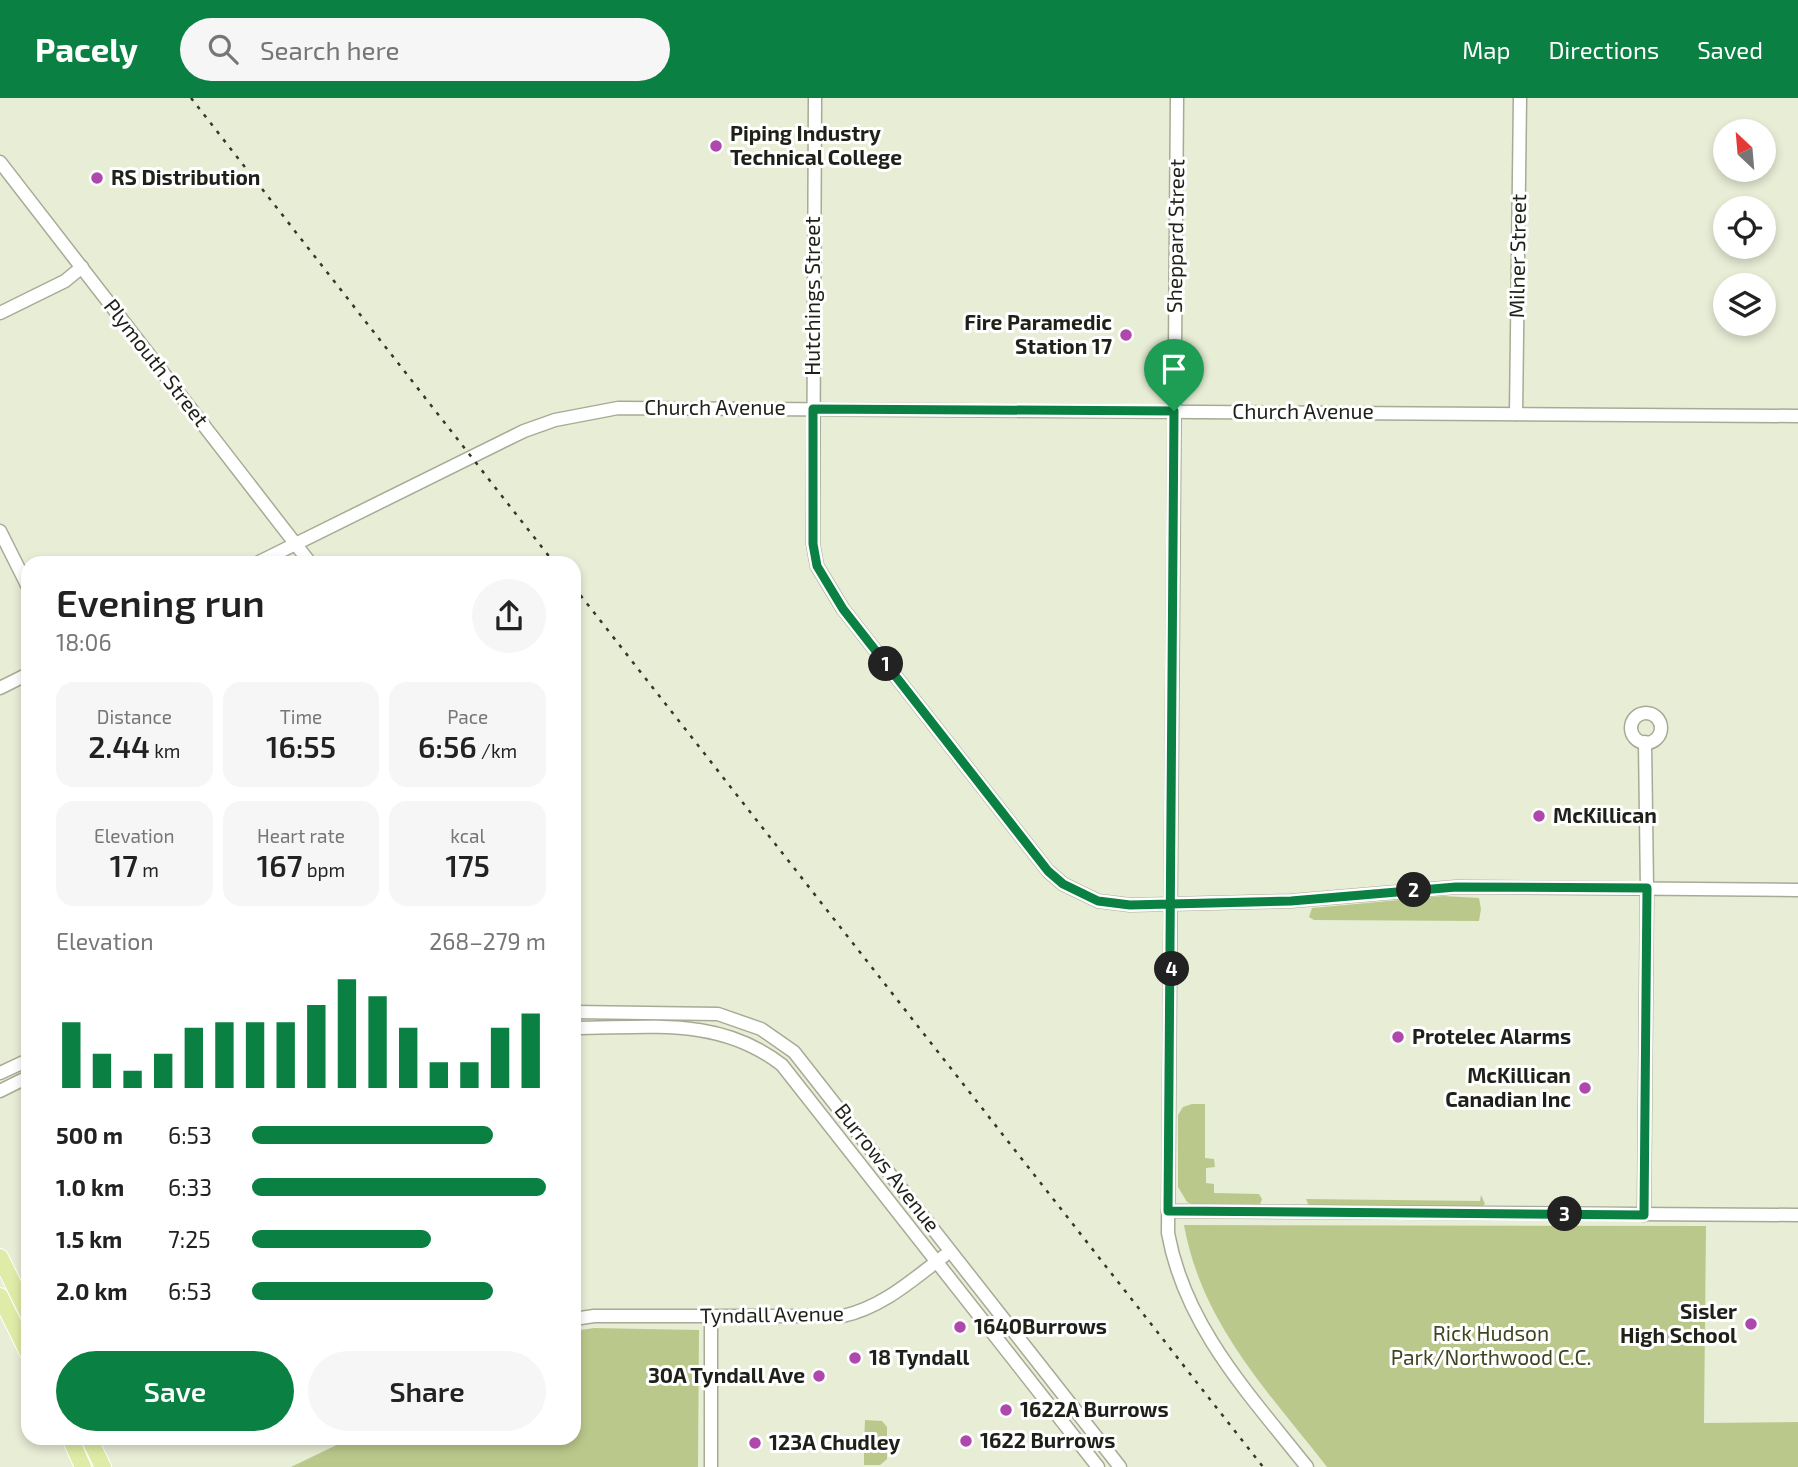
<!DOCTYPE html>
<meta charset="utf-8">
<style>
body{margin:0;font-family:"Exo 2",sans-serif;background:#f6f6f6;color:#222;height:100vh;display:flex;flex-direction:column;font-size:26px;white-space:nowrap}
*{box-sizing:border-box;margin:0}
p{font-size:23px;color:#767676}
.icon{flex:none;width:38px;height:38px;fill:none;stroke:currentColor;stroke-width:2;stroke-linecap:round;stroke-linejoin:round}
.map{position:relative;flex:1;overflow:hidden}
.drawer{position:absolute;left:21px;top:458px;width:560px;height:889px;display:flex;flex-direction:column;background:#fff;border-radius:21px;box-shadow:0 4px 10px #0003}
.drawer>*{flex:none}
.needle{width:46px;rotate:334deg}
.fabs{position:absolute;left:1713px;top:21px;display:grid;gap:14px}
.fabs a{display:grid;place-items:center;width:63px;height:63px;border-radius:50%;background:#fff;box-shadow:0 4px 10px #0003;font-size:35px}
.pin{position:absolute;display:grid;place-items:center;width:60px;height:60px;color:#fff;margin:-72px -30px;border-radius:50% 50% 50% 0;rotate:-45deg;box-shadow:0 0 7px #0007}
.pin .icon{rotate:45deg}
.km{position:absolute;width:35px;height:35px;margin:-18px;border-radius:50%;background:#222;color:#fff;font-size:19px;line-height:35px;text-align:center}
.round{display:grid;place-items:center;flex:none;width:74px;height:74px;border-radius:37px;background:#f6f6f6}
.head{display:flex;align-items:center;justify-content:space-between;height:119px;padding:0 35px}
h1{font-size:38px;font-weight:600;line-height:52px}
.figures{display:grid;grid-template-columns:repeat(3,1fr);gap:10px;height:119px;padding:7px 35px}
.figures div{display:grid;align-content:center;border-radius:18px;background:#f6f6f6;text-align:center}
.figures b{font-size:30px;font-weight:600}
.figures small{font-size:19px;font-weight:400}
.figures p{font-size:19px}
.chart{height:196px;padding:14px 35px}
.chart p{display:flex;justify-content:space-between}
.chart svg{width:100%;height:126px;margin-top:7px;stroke:#0b8043;stroke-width:6}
.primary-button{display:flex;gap:14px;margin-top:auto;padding:14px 35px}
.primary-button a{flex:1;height:80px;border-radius:42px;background:#0b8043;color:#fff;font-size:28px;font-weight:600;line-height:80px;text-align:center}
.primary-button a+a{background:#f6f6f6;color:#222}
ul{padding:0 35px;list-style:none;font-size:23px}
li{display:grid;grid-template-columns:112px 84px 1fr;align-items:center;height:52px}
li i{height:18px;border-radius:9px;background:#0b8043}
header{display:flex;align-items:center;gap:42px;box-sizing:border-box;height:98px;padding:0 35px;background:#0b8043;color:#fff}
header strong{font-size:33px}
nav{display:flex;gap:38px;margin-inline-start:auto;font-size:24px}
.search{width:490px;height:63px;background:#f6f6f6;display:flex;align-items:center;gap:18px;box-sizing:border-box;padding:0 24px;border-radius:38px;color:#767676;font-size:26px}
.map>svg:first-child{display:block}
.green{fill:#bbc88b}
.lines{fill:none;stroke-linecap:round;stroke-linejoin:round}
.minor-casing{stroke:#a6ab95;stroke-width:15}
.major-casing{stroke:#fff;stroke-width:18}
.minor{stroke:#fff;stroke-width:12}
.major{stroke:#dfeca7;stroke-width:16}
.rail{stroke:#35372e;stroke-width:2.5;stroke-dasharray:3.5 7;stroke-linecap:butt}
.route-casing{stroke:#fff;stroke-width:14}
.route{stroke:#0b8043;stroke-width:9}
.poi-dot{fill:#ae48ad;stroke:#fff;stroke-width:2.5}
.labels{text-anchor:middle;stroke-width:6;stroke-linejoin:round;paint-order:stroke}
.poi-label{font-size:21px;font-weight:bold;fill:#1f2119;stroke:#fff;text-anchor:start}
.street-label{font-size:21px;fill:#1f2119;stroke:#fff}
.park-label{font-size:21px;fill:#3f461f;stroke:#fff}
</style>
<header>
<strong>Pacely</strong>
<div class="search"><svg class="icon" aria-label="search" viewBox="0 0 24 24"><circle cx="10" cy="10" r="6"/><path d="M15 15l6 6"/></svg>Search here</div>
<nav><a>Map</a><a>Directions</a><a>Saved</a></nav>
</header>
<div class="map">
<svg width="1798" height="1369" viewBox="0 0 1798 1369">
<rect width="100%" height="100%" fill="#e8edd6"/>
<!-- green -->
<g class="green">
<path d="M 1443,798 L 1479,800 L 1481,811 L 1479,823 L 1314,822 L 1309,819 L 1312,810 Z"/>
<path d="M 1192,1006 L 1205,1006 L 1205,1060 L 1214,1061 L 1215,1069 L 1206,1070 L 1206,1085 L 1214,1086 L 1214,1095 L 1259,1096 L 1262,1101 L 1260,1107 L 1196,1108 L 1187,1104 L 1178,1089 L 1178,1017 L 1183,1009 Z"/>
<path d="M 1481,1097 L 1485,1106 L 1480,1110 L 1309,1108 L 1306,1101 L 1480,1103 Z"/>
<path d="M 1184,1127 L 1706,1128 L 1704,1325 L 1798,1324 L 1798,1369 L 1327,1369 C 1267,1292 1202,1226 1184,1127 Z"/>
<path d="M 594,1230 L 699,1232 L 698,1369 L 291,1369 L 349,1341 L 574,1340 L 574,1233 Z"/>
<path d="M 865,1322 L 882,1323 L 887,1329 L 887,1344 L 864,1344 Z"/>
<path d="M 864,1349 L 887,1349 L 887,1361 L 880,1367 L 864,1367 Z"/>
</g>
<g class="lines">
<!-- minor casing -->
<g class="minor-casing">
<g id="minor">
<path d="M 815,0 L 813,446 L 817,468 L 843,511 L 1048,773 L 1063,786 L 1098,803 L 1130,807 L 1291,803 L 1456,789 L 1798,792"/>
<path d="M 1177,0 L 1168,1135 C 1185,1229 1250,1297 1307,1369"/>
<path d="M 0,64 L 311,466"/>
<path d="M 0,215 L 65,183 L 82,169"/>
<path d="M 1516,316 L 1520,0"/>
<path d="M 0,433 L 28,489"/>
<path d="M 255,466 L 524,333 L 555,322 L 618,310 L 1798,318"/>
<path d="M 0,590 L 28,576"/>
<circle cx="1646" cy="630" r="15"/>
<path d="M 574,914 L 718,916 L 761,931 L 794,954 L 1120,1369"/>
<path d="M 574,930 C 650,930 719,918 782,967 L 1098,1369"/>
<path d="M 0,975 L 28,962"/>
<path d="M 0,993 L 28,979"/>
<path d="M 1168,1113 L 1798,1117"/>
<path d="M 1644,1117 L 1647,790 L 1645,644"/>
<path d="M 711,1219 L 711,1369"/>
<path d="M 574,1221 L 594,1218 L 843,1218 C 883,1209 912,1182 944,1158"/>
</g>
</g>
<!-- major casing -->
<g class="major-casing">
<g id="major">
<path d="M 0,1159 L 28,1216"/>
<path d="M 0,1198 L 28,1255"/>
<path d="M 70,1340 L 83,1369"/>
<path d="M 89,1340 L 103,1369"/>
</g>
</g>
<!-- minor -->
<use href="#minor" class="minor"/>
<!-- major -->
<use href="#major" class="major"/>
<!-- rail -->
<g class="rail">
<path d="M 191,0 L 555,466"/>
<path d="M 574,489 L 1263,1369"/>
</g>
</g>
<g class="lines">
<!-- route casing -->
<g class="route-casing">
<path id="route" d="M 1174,313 L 813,311 L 813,446 L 817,468 L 843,511 L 1048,773 L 1063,786 L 1098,803 L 1130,807 L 1291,803 L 1456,789 L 1647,790 L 1644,1117 L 1168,1113 L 1174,313"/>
</g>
<!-- route -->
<use href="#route" class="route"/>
</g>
<!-- markers -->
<g class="poi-dot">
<circle cx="716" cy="48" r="7"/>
<circle cx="97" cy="80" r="7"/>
<circle cx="1126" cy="237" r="7"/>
<circle cx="1539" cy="718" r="7"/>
<circle cx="1398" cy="939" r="7"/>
<circle cx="1585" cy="990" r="7"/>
<circle cx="1751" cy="1226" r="7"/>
<circle cx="960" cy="1229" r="7"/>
<circle cx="855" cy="1260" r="7"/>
<circle cx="819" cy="1278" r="7"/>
<circle cx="1006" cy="1312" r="7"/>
<circle cx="966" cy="1343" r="7"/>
<circle cx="755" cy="1345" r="7"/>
</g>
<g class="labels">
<!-- poi labels -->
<g class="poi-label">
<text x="730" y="43">Piping Industry<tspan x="730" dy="24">Technical College</tspan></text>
<text x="111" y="87">RS Distribution</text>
<text x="1112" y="232" text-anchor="end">Fire Paramedic<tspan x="1112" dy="24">Station 17</tspan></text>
<text x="1553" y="725">McKillican</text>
<text x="1412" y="946">Protelec Alarms</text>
<text x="1571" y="985" text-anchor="end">McKillican<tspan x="1571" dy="24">Canadian Inc</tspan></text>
<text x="1737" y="1221" text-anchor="end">Sisler<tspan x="1737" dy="24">High School</tspan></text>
<text x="974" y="1236">1640Burrows</text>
<text x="869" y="1267">18 Tyndall</text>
<text x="805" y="1285" text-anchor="end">30A Tyndall Ave</text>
<text x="1020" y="1319">1622A Burrows</text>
<text x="980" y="1350">1622 Burrows</text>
<text x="769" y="1352">123A Chudley</text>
</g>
<!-- street labels -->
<g class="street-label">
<text transform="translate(1176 138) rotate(-89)" y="7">Sheppard Street</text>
<text transform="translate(1518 158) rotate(-89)" y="7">Milner Street</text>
<text transform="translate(813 198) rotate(-90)" y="7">Hutchings Street</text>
<text transform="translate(156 265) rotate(52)" y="7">Plymouth Street</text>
<text x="715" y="317">Church Avenue</text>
<text x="1303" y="321">Church Avenue</text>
<text transform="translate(887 1070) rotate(52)" y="7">Burrows Avenue</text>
<text transform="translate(772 1217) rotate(-1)" y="7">Tyndall Avenue</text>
</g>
<!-- park labels -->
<g class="park-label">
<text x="1491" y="1243">Rick Hudson<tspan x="1491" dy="24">Park/Northwood C.C.</tspan></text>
</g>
</g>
</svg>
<div class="fabs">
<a><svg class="needle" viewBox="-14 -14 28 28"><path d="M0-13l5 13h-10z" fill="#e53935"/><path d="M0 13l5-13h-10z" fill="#767676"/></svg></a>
<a><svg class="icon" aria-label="locate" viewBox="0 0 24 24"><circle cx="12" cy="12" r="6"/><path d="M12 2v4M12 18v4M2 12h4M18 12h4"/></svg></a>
<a><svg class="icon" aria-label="layers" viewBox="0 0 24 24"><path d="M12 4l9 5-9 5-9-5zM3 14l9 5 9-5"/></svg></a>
</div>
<div class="pin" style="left:1174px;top:313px;background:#1e9e55"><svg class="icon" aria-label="arrive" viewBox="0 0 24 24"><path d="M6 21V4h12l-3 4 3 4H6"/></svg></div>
<b class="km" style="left:886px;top:566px">1</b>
<b class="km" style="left:1414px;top:792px">2</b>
<b class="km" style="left:1565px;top:1116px">3</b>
<b class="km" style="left:1172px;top:871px">4</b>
<section class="drawer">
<div class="head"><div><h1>Evening run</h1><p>18:06</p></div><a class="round"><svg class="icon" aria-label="share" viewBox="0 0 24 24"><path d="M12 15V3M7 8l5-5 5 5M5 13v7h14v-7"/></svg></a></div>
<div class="figures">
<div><p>Distance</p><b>2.44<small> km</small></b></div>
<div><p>Time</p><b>16:55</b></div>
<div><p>Pace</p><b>6:56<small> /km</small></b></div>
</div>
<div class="figures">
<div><p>Elevation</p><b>17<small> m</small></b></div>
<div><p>Heart rate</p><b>167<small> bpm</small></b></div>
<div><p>kcal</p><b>175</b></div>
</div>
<div class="chart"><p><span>Elevation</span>268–279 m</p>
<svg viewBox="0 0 160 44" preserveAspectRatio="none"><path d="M5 44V21M15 44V32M25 44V38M35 44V32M45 44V23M55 44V21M65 44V21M75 44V21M85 44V15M95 44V6M105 44V12M115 44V23M125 44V35M135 44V35M145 44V23M155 44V18"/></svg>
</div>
<ul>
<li><b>500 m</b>6:53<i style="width:82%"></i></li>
<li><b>1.0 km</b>6:33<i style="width:100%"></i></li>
<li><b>1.5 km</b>7:25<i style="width:61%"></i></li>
<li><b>2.0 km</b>6:53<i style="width:82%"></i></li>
</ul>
<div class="primary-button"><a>Save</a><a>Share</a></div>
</section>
</div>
